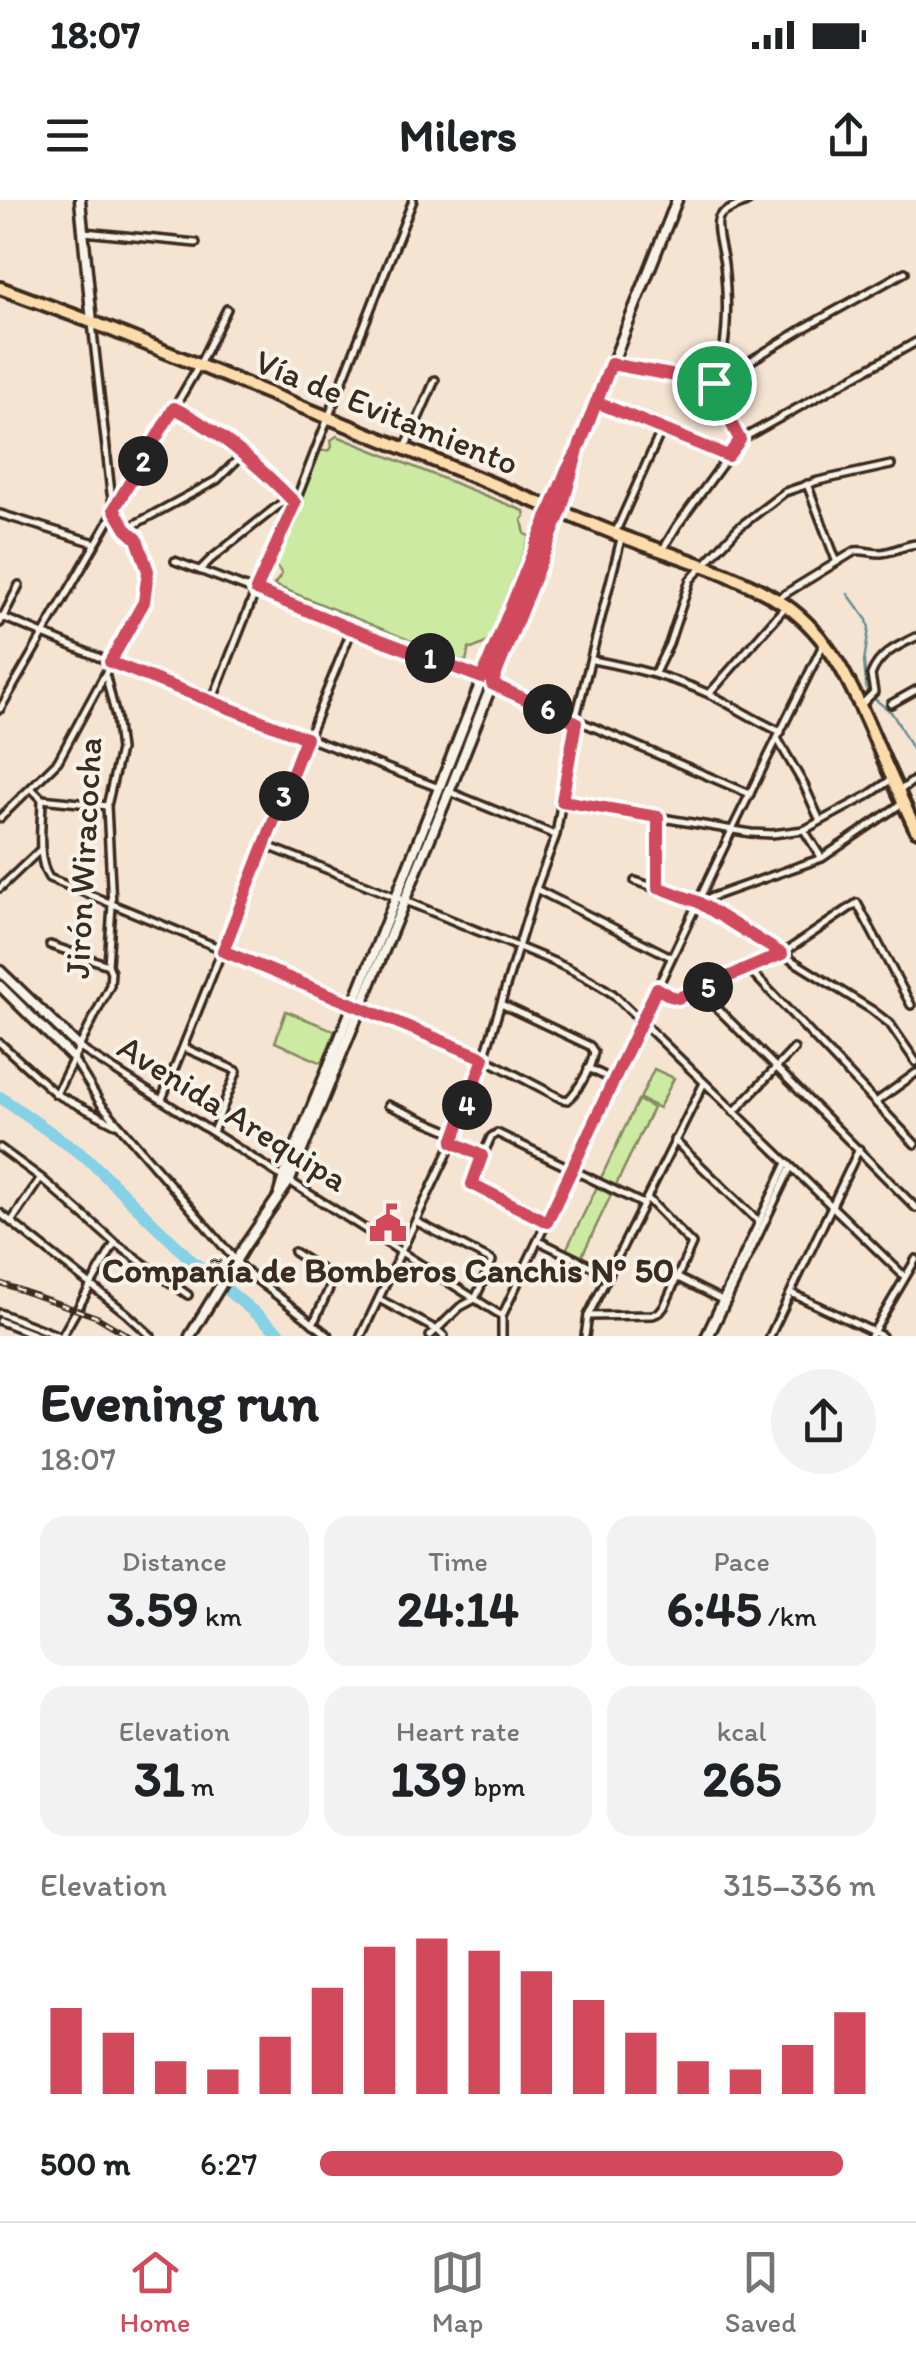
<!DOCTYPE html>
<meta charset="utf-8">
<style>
body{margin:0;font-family:Itim,sans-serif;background:#f2f2f2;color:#202124;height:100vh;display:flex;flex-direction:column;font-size:38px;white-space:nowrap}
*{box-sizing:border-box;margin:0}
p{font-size:32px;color:#757577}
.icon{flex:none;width:55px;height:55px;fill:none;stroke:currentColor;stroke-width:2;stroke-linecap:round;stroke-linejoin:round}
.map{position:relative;height:1136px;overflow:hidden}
.side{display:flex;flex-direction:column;background:#fff;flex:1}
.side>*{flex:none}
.pin{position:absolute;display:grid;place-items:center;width:85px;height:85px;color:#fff;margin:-42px;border:5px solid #fff;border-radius:50%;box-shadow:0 2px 10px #0007}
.km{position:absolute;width:50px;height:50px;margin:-25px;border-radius:50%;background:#222;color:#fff;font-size:28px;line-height:50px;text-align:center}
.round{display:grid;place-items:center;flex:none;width:105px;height:105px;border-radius:52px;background:#f2f2f2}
.head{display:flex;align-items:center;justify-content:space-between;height:170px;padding:0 40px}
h1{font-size:55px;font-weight:700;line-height:75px}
.metrics{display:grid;grid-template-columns:repeat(3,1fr);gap:15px;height:170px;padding:10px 40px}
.metrics div{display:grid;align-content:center;border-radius:25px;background:#f2f2f2;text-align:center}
.metrics b{font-size:50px;font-weight:700}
.metrics small{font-size:28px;font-weight:400}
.metrics p{font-size:28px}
.chart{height:280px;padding:20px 40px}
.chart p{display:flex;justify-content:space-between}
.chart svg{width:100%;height:180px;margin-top:10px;stroke:#d1495b;stroke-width:6}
ul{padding:0 40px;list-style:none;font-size:32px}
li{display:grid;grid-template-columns:160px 120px 1fr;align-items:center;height:75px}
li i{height:25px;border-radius:12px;background:#d1495b}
.status{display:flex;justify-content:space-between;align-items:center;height:70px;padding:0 50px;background:#fff;direction:ltr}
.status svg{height:28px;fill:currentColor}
header{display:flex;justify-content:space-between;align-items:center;height:130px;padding:0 40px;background:#fff;font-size:45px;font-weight:700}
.menu{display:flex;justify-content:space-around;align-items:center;height:140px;border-top:2px solid #e0e0e0;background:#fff;font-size:28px;color:#757577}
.menu a{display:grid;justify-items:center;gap:5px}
.menu .active{color:#d1495b}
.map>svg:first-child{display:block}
.green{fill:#cceaa1;stroke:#848a60;stroke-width:2.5}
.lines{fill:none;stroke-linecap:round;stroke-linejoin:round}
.stream{stroke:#678e95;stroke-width:2.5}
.river{stroke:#85d1e5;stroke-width:12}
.street-casing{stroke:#3b2a1e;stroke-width:12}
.secondary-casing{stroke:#3b2a1e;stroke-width:15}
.highway-casing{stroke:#3b2a1e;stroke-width:18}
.street{stroke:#f7f3e8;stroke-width:5}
.secondary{stroke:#f7f3e8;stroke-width:8}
.highway{stroke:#fddcac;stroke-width:10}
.rail-casing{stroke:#3b2a1e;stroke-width:6}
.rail{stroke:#f7f3e8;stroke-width:2.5;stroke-dasharray:8;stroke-linecap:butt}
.route-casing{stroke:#fff;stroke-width:20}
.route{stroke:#d1495b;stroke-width:12}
.labels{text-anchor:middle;stroke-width:8;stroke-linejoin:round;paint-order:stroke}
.street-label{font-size:35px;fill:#3b2a1e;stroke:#f7f3e8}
.poi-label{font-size:35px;font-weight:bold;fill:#3b2a1e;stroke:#f7f3e8}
</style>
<div class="status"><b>18:07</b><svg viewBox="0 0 49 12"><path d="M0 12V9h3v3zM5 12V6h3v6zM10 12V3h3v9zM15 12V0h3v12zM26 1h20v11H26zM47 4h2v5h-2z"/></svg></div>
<header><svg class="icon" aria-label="menu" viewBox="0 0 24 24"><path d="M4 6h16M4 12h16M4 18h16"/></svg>Milers<svg class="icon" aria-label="share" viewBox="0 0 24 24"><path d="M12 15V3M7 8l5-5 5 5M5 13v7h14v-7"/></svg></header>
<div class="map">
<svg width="916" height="1136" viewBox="0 0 916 1136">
<rect width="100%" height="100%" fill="#f6e4d3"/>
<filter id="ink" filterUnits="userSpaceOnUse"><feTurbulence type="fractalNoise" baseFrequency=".01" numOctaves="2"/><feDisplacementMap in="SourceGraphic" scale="20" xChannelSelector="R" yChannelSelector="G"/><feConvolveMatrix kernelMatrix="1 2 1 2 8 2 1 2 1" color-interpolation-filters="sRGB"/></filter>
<g filter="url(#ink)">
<!-- green -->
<g class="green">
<path d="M 337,236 L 524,311 L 525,316 L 522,320 L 525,334 L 530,336 L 488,442 L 472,449 L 469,448 L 466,461 L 460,461 L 274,385 L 282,374 L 275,364 L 320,251 L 330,250 L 332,246 L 331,240 Z"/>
<path d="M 286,811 L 335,831 L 322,863 L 275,842 Z"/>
<path d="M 654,869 L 674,878 L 659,908 L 640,899 Z"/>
<path d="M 638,900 L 653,908 L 615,987 L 600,980 Z"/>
<path d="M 597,987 L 611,995 L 581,1058 L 566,1050 Z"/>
</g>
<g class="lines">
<!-- stream -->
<path class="stream" d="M 848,394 L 867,420 L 869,428 L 864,462 L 867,493 L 891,512 L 897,521 L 916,557"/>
<!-- river -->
<path class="river" d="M 0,897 L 87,958 L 192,1061 L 283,1136"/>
<!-- street casing -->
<g class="street-casing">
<g id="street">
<path d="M 84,32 L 196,43"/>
<path d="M 611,164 L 714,183 L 717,196 L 740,240"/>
<path d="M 714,183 L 806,127 L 905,72"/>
<path d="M 714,183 C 729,148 728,102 724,64 C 723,53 713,24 720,16 C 725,10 741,5 748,1"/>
<path d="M 596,202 L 728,256"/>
<path d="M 174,208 L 199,220 L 218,233 L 295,303"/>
<path d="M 406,246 L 435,180"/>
<path d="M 807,284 L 836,360"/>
<path d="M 0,314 L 95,343"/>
<path d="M 126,329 L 217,280 L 242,255"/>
<path d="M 616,331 L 662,229"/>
<path d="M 663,349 L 677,326 L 740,240 L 916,142"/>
<path d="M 175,361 L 483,477 L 492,484 L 750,594"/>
<path d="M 200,370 L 211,359 L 289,297"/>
<path d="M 775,400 L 855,351 C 865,350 871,353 881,353 C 893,352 904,345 916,344"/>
<path d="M 0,416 L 110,462 L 439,588"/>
<path d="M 0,423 L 19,385"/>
<path d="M 593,460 C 633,468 672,477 709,494 C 734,506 756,521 781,532"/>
<path d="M 655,473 L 669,444 L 690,380 L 738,328 L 785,292 L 818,281 L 891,265"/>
<path d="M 709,494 L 786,406"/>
<path d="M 212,501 L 256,390 L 295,303 L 413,0"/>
<path d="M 891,504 L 916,490"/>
<path d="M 861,505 L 874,492 L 871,475 C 879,454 897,446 916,437"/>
<path d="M 0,509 L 198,167 L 227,109"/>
<path d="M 778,540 L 804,585 L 820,621"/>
<path d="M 31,588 L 42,599 C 42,623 36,658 49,678 L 476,854 L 562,899 L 568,900 C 580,888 591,868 594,852 L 590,846 L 501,804"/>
<path d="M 899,591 L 916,579"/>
<path d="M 450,592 L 555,635"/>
<path d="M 42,599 L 107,606"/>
<path d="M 562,601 L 751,633 L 772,634 L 804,630 L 867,596 L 892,579"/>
<path d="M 658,617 L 658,687"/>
<path d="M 0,618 L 58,561 L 144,402 L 148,371 L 144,354 L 137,339 L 126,329 L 114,309 L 111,293 L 92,123"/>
<path d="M 804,630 L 821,657"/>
<path d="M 265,645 C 334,672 404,700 473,729 C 520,748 570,765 613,794 L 905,1077"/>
<path d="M 635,681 L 698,702 L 872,810 L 890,824 L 916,862"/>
<path d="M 0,688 L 41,649"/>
<path d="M 536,689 L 671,757"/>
<path d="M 698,702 L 822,658 L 901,604"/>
<path d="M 50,745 L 108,765"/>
<path d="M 749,769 L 915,944"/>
<path d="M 657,788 L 670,796 L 678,798 L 700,791 L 782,754 L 857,703 L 911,805"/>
<path d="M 700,791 L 916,1008"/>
<path d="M 0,843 L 56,894 L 115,924"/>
<path d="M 78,847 L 502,1116"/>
<path d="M 185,848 L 237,871 L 213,932"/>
<path d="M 73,858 L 101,904 L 242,1068 L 329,1136"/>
<path d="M 588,868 L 615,881"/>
<path d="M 56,894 L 110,785 L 111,772 L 108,765 L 112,705 L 107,606 L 120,550 L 116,517 L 106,477"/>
<path d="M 162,899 L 352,429"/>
<path d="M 876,902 L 916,873"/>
<path d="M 388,905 L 456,934"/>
<path d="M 734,912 L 794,849"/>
<path d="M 674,940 L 758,1021"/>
<path d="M 453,942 L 482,956"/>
<path d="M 0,948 L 41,978 L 115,1043 L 188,1095"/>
<path d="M 0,1013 L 126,1113 L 151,1136"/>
<path d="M 11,1022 L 40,979"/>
<path d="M 417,1022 L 492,1061 L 475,1099 L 460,1107 L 430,1136"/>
<path d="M 547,1022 L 472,984 L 472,979 L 491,937 L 497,933 L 643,1004"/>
<path d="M 539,1041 L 609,1075"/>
<path d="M 294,1052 L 334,1078 L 313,1124"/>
<path d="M 678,1078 L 724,1101"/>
<path d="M 791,1093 L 882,1136"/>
<path d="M 379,1099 L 437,1130 L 444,1136"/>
<path d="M 0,1113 L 59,1136"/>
<path d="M 588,1116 L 653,1115 L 660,1112 L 664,1107 L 692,1044 L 647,998"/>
<path d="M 0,1121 L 39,1136"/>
<path d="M 62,1136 L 115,1043"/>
<path d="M 361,1136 L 453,942 L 484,858 L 536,689 L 556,635 L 575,521 L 621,339"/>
<path d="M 502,1136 L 502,1116 L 733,628 L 824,443"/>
<path d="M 585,1136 L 588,1116 L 704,883"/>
<path d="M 705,1136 L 787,963"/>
<path d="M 710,1136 L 791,967"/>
<path d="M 770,1136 L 859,949"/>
<path d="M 871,1136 L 916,1059"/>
</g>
</g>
<!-- secondary casing -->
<g class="secondary-casing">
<g id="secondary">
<path d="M 80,0 L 92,122"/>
<path d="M 0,771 L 78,846"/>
<path d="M 0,786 L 73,858"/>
<path d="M 279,993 L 284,976 C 380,742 470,506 565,272 L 578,250 L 677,0"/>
<path d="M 190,1136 L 244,1047 L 290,980 L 449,592 L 561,311 L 577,255"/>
</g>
</g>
<!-- highway casing -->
<g class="highway-casing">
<path id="highway" d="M 0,88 L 92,122 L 621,336 C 676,357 736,372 785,405 C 836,440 857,499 881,553 C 892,579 904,604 916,630"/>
</g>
<!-- street -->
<use href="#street" class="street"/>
<!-- secondary -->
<use href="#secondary" class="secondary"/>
<!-- highway -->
<use href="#highway" class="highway"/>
<!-- rail casing -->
<g class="rail-casing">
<path id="rail" d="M 0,1083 L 97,1117 L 129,1136"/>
</g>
<!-- rail -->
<use href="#rail" class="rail"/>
</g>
</g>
<g class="lines" filter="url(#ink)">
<!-- route casing -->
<g class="route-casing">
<path id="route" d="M 714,183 L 611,164 L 578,250 L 566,272 L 482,478 L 352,429 L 256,390 L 295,303 C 261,268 218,229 174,208 L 114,309 L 126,329 L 137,339 L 148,371 L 144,402 L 110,462 L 306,538 L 223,751 L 484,858 L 453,942 L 482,956 L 472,984 L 547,1022 L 657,788 L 670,796 L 678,798 L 782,754 L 698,702 L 658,687 L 658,617 L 562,601 L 576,522 L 492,484 L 561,311 L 578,250 L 596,202 L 728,256 L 740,240 L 717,196 L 714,183"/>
</g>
<!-- route -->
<use href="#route" class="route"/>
</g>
<!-- icons -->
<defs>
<g id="civic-bare" transform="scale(3)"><path d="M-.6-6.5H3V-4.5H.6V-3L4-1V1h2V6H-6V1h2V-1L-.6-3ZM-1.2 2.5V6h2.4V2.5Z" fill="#d1495b" stroke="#f7f3e8" stroke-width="2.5" paint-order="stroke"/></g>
</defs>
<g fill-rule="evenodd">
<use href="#civic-bare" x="388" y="1023"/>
</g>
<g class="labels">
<!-- street labels -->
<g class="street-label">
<text transform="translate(387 212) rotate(22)" y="12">Vía de Evitamiento</text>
<text transform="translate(83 658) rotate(-87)" y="12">Jirón Wiracocha</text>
<text transform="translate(233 913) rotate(32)" y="12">Avenida Arequipa</text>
</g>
<!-- poi labels -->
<g class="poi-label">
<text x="388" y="1082">Compañía de Bomberos Canchis Nº 50</text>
</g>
</g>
</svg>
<div class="pin" style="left:714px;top:183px;background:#1e9e55"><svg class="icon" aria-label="arrive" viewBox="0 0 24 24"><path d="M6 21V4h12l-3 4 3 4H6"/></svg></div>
<b class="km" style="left:430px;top:458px">1</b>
<b class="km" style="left:143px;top:261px">2</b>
<b class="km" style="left:284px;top:596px">3</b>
<b class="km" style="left:467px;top:905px">4</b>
<b class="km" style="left:708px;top:787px">5</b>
<b class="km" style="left:548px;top:509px">6</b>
</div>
<section class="side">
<div class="head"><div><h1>Evening run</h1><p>18:07</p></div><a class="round"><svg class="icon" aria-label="share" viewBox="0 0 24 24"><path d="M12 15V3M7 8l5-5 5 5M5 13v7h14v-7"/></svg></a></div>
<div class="metrics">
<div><p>Distance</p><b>3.59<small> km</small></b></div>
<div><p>Time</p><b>24:14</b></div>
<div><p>Pace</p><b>6:45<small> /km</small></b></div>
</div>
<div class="metrics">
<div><p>Elevation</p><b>31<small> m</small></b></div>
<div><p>Heart rate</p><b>139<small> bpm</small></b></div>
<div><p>kcal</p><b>265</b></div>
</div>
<div class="chart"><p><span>Elevation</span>315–336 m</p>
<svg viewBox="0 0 160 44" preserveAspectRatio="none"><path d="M5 44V23M15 44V29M25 44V36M35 44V38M45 44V30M55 44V18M65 44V8M75 44V6M85 44V9M95 44V14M105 44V21M115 44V29M125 44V36M135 44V38M145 44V32M155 44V24"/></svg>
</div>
<ul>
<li><b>500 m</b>6:27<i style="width:94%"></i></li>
</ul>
</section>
<nav class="menu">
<a class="active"><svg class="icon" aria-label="home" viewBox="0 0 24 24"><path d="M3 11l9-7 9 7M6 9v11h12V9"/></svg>Home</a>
<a><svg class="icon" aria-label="map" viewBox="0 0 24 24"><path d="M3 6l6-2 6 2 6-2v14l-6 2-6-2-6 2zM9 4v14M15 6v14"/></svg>Map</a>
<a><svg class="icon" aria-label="saved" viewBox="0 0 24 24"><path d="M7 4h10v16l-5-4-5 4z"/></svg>Saved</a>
</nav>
